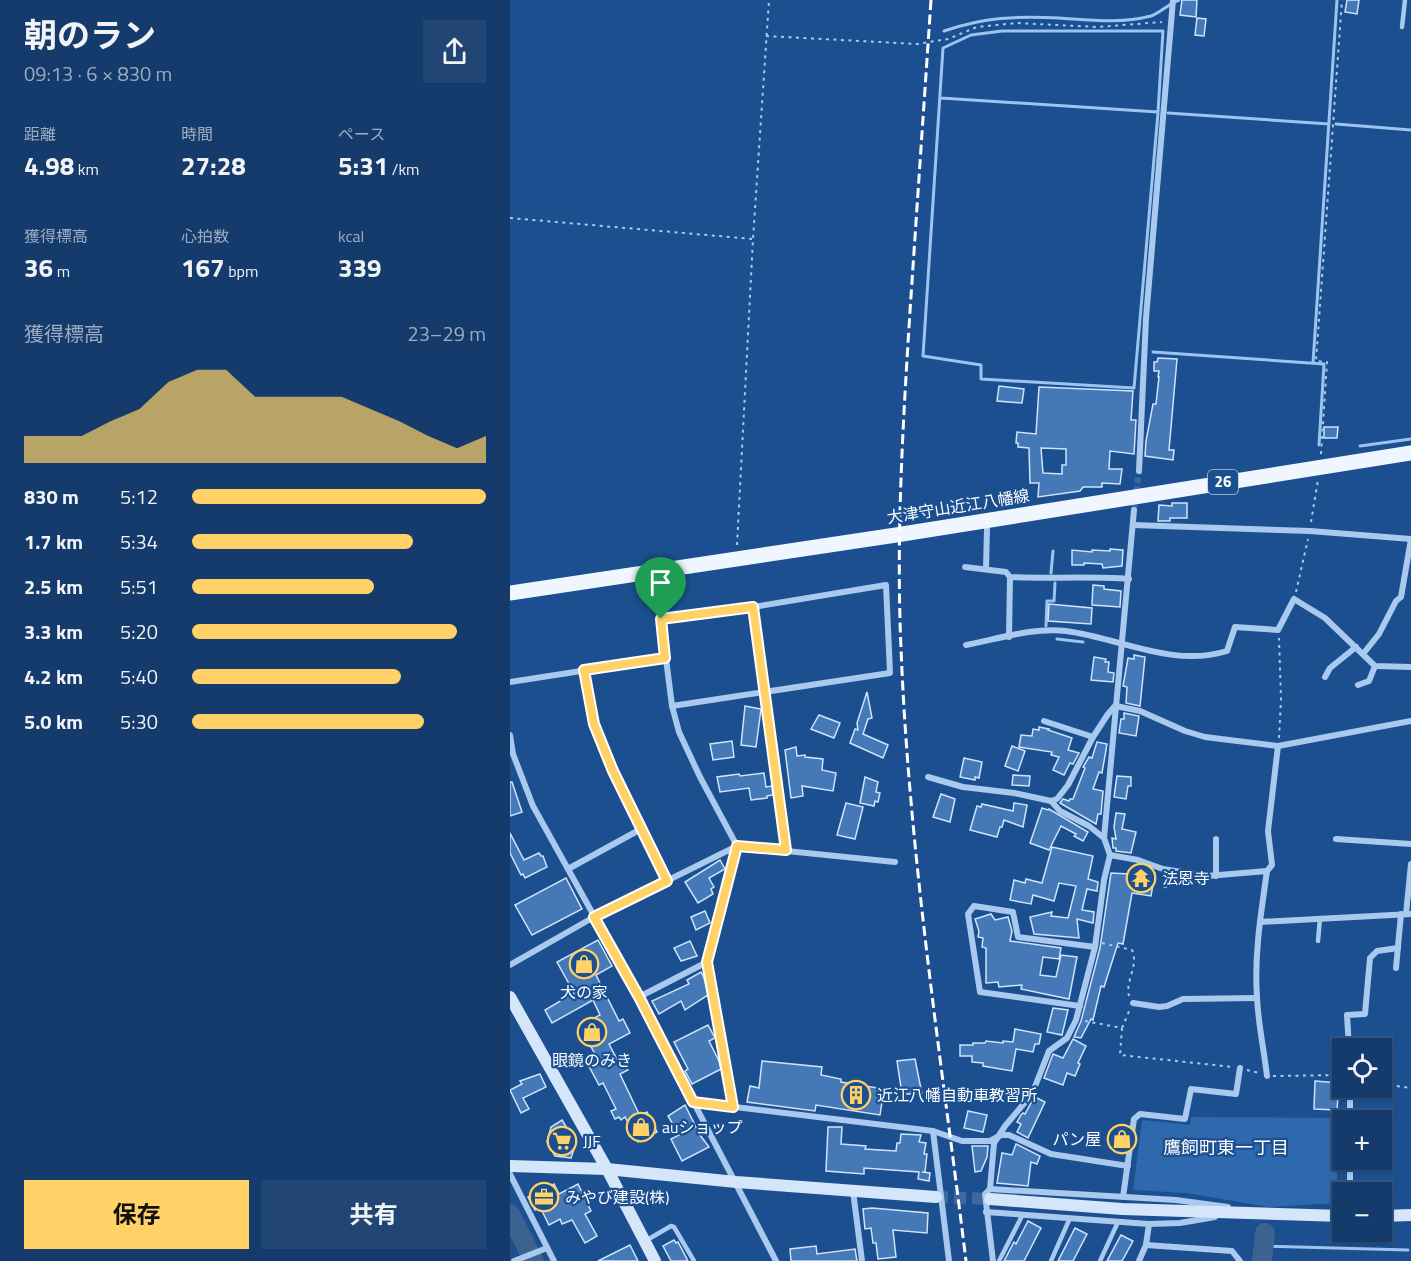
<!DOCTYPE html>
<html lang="ja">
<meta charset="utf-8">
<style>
body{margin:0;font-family:"Titillium Web","Noto Sans JP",sans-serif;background:#214673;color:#f1f3f6;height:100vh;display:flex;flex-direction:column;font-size:22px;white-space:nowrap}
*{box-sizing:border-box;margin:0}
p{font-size:20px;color:#9dadc1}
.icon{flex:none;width:33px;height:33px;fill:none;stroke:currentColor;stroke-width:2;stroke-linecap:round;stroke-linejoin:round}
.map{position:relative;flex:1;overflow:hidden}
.drawer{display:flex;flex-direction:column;background:#143b6b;width:510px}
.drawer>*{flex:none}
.buttons{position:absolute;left:822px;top:1038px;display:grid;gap:12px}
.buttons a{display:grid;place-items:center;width:60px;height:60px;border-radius:0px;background:#143b6b;box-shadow:0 2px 4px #0004,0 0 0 2px #33557e;font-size:30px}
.pin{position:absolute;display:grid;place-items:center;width:51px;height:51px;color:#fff;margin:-62px -26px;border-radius:50% 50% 50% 0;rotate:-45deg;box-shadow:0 0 6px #0007}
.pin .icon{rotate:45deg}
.round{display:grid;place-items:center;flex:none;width:63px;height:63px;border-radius:0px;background:#214673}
.headline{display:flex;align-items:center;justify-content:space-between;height:102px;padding:0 24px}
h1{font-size:33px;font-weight:700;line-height:45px}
.stats{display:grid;grid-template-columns:repeat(3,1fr);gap:9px;height:102px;padding:6px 24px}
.stats div{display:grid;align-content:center}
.stats b{font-size:26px;font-weight:700}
.stats small{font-size:16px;font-weight:400}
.stats p{font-size:16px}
.chart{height:168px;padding:12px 24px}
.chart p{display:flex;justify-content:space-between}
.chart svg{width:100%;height:108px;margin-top:6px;fill:#ffd166;opacity:.7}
.button{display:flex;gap:12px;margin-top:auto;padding:12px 24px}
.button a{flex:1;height:69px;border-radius:0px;background:#ffd166;color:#111;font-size:24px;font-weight:700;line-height:69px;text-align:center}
.button a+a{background:#214673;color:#f1f3f6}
ul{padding:0 24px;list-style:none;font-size:20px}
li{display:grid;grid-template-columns:96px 72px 1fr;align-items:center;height:45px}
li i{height:15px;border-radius:8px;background:#ffd166}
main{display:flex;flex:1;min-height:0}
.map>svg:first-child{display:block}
.green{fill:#2e69ad}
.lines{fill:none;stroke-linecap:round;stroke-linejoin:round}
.stream{stroke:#9cc4f0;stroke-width:3}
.river{stroke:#3c6290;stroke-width:20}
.building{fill:#4478b7;stroke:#cfe3fa;stroke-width:1.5;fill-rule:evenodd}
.street-tunnel{stroke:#3d69a0;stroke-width:6;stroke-dasharray:6 3;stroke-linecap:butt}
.secondary-tunnel{stroke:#3d69a0;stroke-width:12;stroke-dasharray:12 6;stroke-linecap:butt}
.path{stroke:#a9c9ee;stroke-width:2;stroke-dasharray:3 4.5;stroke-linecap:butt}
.lane{stroke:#a9c9ee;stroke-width:4.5}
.street{stroke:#a9c9ee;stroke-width:6}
.secondary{stroke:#d6e6fa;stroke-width:12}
.primary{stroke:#f0f6ff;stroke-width:15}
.rail{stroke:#fff;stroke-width:3;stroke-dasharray:10 4.5;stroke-linecap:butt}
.route-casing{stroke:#fff;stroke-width:12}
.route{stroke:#ffd166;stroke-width:8}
.labels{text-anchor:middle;stroke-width:4.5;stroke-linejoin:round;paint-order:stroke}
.shield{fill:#1b4f8f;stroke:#bbcadd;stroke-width:1.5}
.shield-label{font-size:15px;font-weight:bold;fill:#fff}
.street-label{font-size:16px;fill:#fff;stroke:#1b4f8f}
.poi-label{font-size:16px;fill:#fff;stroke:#1b4f8f;text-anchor:start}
.neighbourhood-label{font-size:18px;fill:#fff;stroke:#1b4f8f}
</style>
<main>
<section class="drawer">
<div class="headline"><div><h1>朝のラン</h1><p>09:13 · 6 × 830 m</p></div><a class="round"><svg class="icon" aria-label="share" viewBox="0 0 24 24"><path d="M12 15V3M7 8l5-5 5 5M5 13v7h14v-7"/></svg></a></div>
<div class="stats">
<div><p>距離</p><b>4.98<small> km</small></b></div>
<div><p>時間</p><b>27:28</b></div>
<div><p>ペース</p><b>5:31<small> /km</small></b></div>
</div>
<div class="stats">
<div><p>獲得標高</p><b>36<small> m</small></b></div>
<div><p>心拍数</p><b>167<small> bpm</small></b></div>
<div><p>kcal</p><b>339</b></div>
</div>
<div class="chart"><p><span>獲得標高</span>23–29 m</p>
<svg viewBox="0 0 160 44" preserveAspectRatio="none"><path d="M0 44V33L10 33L20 33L30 27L40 22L50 11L60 6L70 6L80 17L90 17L100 17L110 17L120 22L130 27L140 33L150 38L160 33V44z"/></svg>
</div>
<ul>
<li><b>830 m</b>5:12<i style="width:100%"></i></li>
<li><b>1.7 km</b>5:34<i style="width:75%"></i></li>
<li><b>2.5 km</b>5:51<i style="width:62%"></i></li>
<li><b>3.3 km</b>5:20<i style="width:90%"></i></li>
<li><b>4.2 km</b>5:40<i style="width:71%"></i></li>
<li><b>5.0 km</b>5:30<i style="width:79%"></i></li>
</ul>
<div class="button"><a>保存</a><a>共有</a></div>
</section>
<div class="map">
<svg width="901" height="1261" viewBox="0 0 901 1261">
<rect width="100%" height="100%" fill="#1b4f8f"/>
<!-- green -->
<path class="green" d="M 681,1117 L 827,1118 L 827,1203 L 759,1207 L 676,1193 L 623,1190 L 632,1120 L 680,1125 Z"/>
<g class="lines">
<!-- stream -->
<g class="stream">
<path d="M 434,31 C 475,17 506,16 549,18 C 580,20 610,24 641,16 C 649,13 659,4 669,0"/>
<path d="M 431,98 L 648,112 L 653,31 L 492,31 L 461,35 L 433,48 L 413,356 L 471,365 L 471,379 L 624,388 L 648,113"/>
<path d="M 658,113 L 819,124"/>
<path d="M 826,124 L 901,130"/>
<path d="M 643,352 L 814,364 L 809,445"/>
<path d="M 803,363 L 827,0"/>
<path d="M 850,446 L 901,439"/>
<path d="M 541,573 L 543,551"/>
<path d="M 536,626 L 537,601 L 544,601 L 545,583"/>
<path d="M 547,639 L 573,642"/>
<path d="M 754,1246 L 898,1250"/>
</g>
<!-- river -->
<g class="river">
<path d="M 0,1214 L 24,1261"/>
<path d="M 752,1261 L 755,1233"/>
</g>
</g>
<!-- building -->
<g class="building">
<path d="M 672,0 L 687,0 L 686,17 L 670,15 Z"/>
<path d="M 837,0 L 849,0 L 847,14 L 835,12 Z"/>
<path d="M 687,18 L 696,19 L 694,36 L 685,35 Z"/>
<path d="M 648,358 L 667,359 L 659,450 L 664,450 L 663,460 L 635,456 L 636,441 L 643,404 L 646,404 L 649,377 L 648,377 L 649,371 L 644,371 L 644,362 L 647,362 Z"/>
<path d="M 489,386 L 514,389 L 512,403 L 487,401 Z"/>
<path d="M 529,387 L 623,391 L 621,420 L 626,420 L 624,454 L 600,451 L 599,469 L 612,469 L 610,484 L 592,483 L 592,487 L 573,487 L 570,491 L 528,497 L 529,483 L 520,483 L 519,448 L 508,447 L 508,443 L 506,443 L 507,432 L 526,434 ZM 531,448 L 556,449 L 556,465 L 552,465 L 552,474 L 533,473 Z"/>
<path d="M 814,427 L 828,427 L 827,438 L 814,438 Z"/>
<path d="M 662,503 L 677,503 L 677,518 L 660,518 L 660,521 L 648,521 L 649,505 L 662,506 Z"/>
<path d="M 600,549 L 613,550 L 612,566 L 593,568 L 592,564 L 574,563 L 574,565 L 562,565 L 562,550 L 582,552 L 582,550 L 600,551 Z"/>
<path d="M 583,585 L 594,586 L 594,589 L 611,591 L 610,607 L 582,605 Z"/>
<path d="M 539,604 L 582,608 L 581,624 L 538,621 Z"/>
<path d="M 624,655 L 635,657 L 630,706 L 616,703 L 617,687 L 613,686 L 618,658 L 624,659 Z"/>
<path d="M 584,657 L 596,659 L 595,662 L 599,662 L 598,672 L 604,673 L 603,682 L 581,680 Z"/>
<path d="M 357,692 L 362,718 L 358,719 L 353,734 L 378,745 L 373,758 L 340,743 L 345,729 L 348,730 L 347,723 Z"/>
<path d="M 235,706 L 251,709 L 246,747 L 231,745 Z"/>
<path d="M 614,713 L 629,716 L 626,736 L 609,733 L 611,719 L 614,719 Z"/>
<path d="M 309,715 L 330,723 L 324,738 L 301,729 Z"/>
<path d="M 529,727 L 539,729 L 538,730 L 562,738 L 558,750 L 569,753 L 563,764 L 560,763 L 554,775 L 543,770 L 549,757 L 541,755 L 542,752 L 509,747 L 511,735 L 522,736 L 523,729 L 529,730 Z"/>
<path d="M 222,741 L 224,757 L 203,760 L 200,744 Z"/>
<path d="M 587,742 L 597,744 L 592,773 L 589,772 L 583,789 L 593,791 L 591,814 L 588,814 L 586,824 L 550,803 L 553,799 L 559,801 L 560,799 L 563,799 L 575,768 L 573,767 L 579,757 L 582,758 Z"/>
<path d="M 502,746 L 515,751 L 508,771 L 495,766 Z"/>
<path d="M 286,747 L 287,756 L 295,755 L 295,757 L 313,759 L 312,770 L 326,773 L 323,791 L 292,786 L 293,796 L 281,798 L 275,750 Z"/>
<path d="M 454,758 L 472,762 L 469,778 L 465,777 L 465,780 L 450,777 Z"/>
<path d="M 254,773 L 256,787 L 262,786 L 263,795 L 257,796 L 257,798 L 241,800 L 239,788 L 210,792 L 207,777 L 229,774 L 230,776 Z"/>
<path d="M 503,775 L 520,776 L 519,786 L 502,785 Z"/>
<path d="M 607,776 L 621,777 L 621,786 L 618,786 L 616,799 L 604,797 Z"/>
<path d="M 355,777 L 368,782 L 366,792 L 370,793 L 368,802 L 365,801 L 364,806 L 350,803 Z"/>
<path d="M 0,782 L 2,782 L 12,812 L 0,816 Z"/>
<path d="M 431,794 L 445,799 L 440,822 L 423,817 Z"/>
<path d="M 336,803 L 353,807 L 345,839 L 327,835 Z"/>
<path d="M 504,803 L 517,805 L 513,827 L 494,820 L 492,827 L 490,827 L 487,837 L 460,830 L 467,806 L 471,807 L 472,804 L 503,811 Z"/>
<path d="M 532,808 L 538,810 L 539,809 L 578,832 L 573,841 L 564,836 L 566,834 L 551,826 L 539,850 L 520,843 Z"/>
<path d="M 606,813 L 615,814 L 612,829 L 626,832 L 621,853 L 606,851 L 606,848 L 603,848 L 602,838 L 606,839 L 604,827 Z"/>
<path d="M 0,833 L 14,860 L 29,853 L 31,856 L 33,856 L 37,867 L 15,878 L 13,874 L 11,875 L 0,853 Z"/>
<path d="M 542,847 L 583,856 L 578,879 L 588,882 L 587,891 L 577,889 L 572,910 L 584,912 L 583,923 L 567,919 L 569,938 L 524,934 L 520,917 L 542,912 L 541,916 L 558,918 L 566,886 L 549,883 L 544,901 L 523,895 L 521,904 L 500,900 L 504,880 L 515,883 L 516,879 L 532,883 Z"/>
<path d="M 210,860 L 215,869 L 199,878 L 204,887 L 201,889 L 203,894 L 188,903 L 175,882 Z"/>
<path d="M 620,869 L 645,873 L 641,896 L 622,893 L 613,944 L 608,943 L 594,987 L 591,986 L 583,1020 L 581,1019 L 571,1038 L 564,1037 L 571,1021 L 590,948 L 601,873 L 619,874 Z"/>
<path d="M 56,878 L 72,909 L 22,935 L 5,905 Z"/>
<path d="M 195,911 L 200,923 L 186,930 L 181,917 Z"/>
<path d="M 481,914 L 485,920 L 498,917 L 502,931 L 500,941 L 551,948 L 549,959 L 533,957 L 530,975 L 546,977 L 551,955 L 567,957 L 559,999 L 511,989 L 512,985 L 489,987 L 488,982 L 476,983 L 476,948 L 472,947 L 473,938 L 468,937 L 469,931 L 465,919 Z"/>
<path d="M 88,940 L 102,966 L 86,975 L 109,1021 L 113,1019 L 120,1033 L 99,1044 L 109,1063 L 113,1061 L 118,1070 L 110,1074 L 130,1116 L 137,1112 L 147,1132 L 128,1142 L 115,1117 L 111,1120 L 109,1117 L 105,1119 L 101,1111 L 106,1109 L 93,1083 L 89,1085 L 75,1059 L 85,1054 L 69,1026 L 90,1015 L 83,1000 L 42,1023 L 35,1010 L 64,993 L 47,962 Z"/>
<path d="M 180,941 L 187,956 L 171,961 L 164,948 Z"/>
<path d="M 191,972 L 194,978 L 198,995 L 175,1010 L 171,1001 L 149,1014 L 142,1001 L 179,984 L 177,980 Z"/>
<path d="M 543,1008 L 558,1010 L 552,1035 L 537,1032 Z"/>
<path d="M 198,1025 L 205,1038 L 199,1041 L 209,1061 L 211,1069 L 182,1084 L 175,1071 L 178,1069 L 164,1042 Z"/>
<path d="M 505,1029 L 531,1034 L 529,1044 L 525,1044 L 523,1052 L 506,1049 L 502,1071 L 473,1066 L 473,1063 L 462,1062 L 462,1056 L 450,1056 L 450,1045 L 463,1045 L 463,1043 L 475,1043 L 476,1041 L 493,1043 L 493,1041 L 503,1042 Z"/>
<path d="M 563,1039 L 576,1046 L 568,1063 L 570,1064 L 565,1076 L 557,1073 L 553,1085 L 534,1078 L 543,1054 L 553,1058 Z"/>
<path d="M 405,1059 L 412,1094 L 392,1094 L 387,1061 Z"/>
<path d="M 252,1061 L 312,1067 L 311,1075 L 331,1079 L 331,1082 L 374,1089 L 370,1115 L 306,1105 L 305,1111 L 237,1102 L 240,1086 L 249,1088 Z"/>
<path d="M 30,1074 L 36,1087 L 13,1098 L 19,1109 L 11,1113 L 0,1090 L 12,1084 L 10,1081 Z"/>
<path d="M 805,1081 L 829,1083 L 827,1110 L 804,1109 Z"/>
<path d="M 527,1098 L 535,1102 L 518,1138 L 507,1132 L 511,1124 L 507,1122 L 511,1115 L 513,1113 L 515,1114 L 521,1103 L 523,1100 L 526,1101 Z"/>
<path d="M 175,1105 L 190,1135 L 199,1147 L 172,1161 L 161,1139 L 169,1135 L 158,1116 Z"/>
<path d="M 458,1111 L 477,1115 L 473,1132 L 454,1128 Z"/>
<path d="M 52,1120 L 66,1143 L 61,1158 L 45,1156 L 37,1142 L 41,1127 Z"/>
<path d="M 318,1127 L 332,1127 L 331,1144 L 356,1146 L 355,1149 L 386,1151 L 387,1143 L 390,1143 L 391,1134 L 411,1135 L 409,1142 L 416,1143 L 414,1154 L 417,1154 L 415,1172 L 412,1172 L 420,1173 L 419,1181 L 408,1179 L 409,1172 L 354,1168 L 354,1174 L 316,1171 Z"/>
<path d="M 506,1144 L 530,1156 L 527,1164 L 521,1162 L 518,1186 L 487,1183 L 492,1153 L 502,1155 Z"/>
<path d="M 462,1146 L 478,1146 L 477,1157 L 471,1171 L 465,1172 Z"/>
<path d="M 44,1184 L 49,1194 L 68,1184 L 81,1211 L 75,1214 L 87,1236 L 75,1243 L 62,1220 L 52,1224 L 50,1219 L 39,1225 L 30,1207 L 25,1210 L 18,1197 Z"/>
<path d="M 362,1208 L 418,1213 L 417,1233 L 383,1230 L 386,1257 L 368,1259 L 366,1243 L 363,1243 L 361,1228 L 355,1229 L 353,1209 Z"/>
<path d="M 518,1221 L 531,1228 L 514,1261 L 494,1261 L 504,1242 L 506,1244 Z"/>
<path d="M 565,1228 L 577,1234 L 563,1261 L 548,1261 Z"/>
<path d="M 611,1235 L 623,1241 L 612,1261 L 597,1261 Z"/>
<path d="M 164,1240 L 166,1243 L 168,1242 L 178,1261 L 161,1261 L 153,1246 Z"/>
<path d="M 120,1245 L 128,1261 L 88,1261 Z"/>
<path d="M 306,1246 L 307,1254 L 345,1249 L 347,1261 L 281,1261 L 280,1249 Z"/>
</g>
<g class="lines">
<!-- street-tunnel -->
<path class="street-tunnel" d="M 624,510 L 629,471"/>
<!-- secondary-tunnel -->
<path class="secondary-tunnel" d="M 426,1197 L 480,1199"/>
<!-- path -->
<g class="path">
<path d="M 256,36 L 407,44 L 438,39 L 467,27 L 507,23 L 588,27 L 652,22"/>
<path d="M 0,218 L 243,239"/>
<path d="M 811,454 L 817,362 L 806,361 L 832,0"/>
<path d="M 801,522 L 808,480"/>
<path d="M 227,545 L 243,239 L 259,0"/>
<path d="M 786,592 L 798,539"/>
<path d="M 769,738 L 771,699 L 769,638"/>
<path d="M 592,943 L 622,950 C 629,966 615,981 619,996"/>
<path d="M 575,1021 L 612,1028 L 610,1055 L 723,1067"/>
<path d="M 612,1028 L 620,1009"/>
<path d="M 737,1070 L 749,1073"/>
<path d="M 763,1076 L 832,1075"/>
<path d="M 872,1084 L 901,1088"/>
</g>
<!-- lane -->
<g class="lane">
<path d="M 892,27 L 895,0"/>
<path d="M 655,886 L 658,870"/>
<path d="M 808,941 L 810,918"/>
<path d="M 137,1240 L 161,1226 L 164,1227 L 184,1261"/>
<path d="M 489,1261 L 513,1214"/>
<path d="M 541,1261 L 560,1218"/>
<path d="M 590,1261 L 608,1222"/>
</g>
<!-- street -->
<g class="street">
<path d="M 629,471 L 636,318 L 663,0"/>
<path d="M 623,525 L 800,531 L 901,539"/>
<path d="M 455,567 L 496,572 L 500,577 C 540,579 580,576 619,579"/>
<path d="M 476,569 L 477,528"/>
<path d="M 141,572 L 151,619 L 162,706 L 169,732 L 190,777 L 227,846 L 197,962 L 223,1107"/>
<path d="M 243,607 L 276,850"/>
<path d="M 151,619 L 243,607 L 376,585 L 380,673 L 162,706"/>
<path d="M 499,637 L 500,577"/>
<path d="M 456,645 C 488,639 523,627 556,631 C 610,638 662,668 717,651 L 725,627 L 768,630 L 784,599 L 815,618 L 865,666 L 901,667"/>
<path d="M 853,654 L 869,634 L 886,601 L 891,597 L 901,539"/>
<path d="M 74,671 L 84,724 L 103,771 L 157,881"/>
<path d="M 815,677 L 820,668 L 846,647"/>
<path d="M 0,682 L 155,658"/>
<path d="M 848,685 L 859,681 L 865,666"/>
<path d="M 606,706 L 630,711 L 675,731 L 695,737 L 768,746 L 901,721"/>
<path d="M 534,721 L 583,737"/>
<path d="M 0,735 L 3,754 L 23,806 L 129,997 L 266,1261"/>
<path d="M 418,777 L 453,787 L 504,793 L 541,801 L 547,799 L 558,785 L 583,737 L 598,714 L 605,706"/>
<path d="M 541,801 L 550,811 L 579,826 L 594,838"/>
<path d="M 826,839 L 901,844"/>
<path d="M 600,855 L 628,860 L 653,869 L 697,876 L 757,871 C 751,913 744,955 747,997 C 748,1023 754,1050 757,1076"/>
<path d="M 58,869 L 131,829"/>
<path d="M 757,871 L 762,865 L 758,831 L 768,746"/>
<path d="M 706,876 L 706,839"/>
<path d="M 896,914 L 901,864"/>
<path d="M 750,922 L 901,914"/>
<path d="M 0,965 L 84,917 L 227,846 L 385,862"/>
<path d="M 886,968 L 891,914"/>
<path d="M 129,997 L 197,962"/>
<path d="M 623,1003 L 649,1007 L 657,1006 L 673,999 L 747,998"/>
<path d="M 570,1006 L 470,992 L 458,914 L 464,906 L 503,912 L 508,937 L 585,947"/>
<path d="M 839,1048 L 837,1015 L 855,1014 L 860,958 L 867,951 L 888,948"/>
<path d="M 840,1088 L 840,1120"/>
<path d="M 183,1102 L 423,1131 L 452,1141 L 480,1141 L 491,1135 L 499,1135 L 541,1154 L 618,1166"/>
<path d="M 423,1131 L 439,1261"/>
<path d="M 840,1160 L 840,1192"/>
<path d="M 0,1174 L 44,1261"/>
<path d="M 480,1189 L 666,1200 L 718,1207"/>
<path d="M 343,1191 L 352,1261"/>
<path d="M 613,1197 L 624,1119 L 630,1114 L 675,1119 L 681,1089 L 726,1094 L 730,1068"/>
<path d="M 476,1212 L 639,1224 L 670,1223 L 705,1217"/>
<path d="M 636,1245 L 722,1251 L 730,1261"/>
<path d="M 4,1261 L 37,1248"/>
<path d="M 483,1261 L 475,1194 L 480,1189 L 484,1143 L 495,1126 L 522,1094 L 539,1051 L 557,1038 L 566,1020 L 585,947 L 594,880 L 600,855 L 594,838 L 624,510"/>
<path d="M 629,1261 L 636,1245 L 639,1224"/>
</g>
<!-- secondary -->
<g class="secondary">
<path d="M 0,997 L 97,1169 L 145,1261"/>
<path d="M 0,1166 L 97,1169 L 226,1182 L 426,1197"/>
<path d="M 480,1199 L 612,1209 L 832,1216"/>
<path d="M 872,1216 L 901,1215"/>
</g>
<!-- primary -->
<path class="primary" d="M 0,593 L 386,535 L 901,453"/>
<!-- rail -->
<path class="rail" d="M 421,0 C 414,104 407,207 400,311 C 393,423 386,535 391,648 C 399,853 431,1057 456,1261"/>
</g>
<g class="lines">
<!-- route casing -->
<g class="route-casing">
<path id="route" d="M 243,607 L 276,850 L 227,846 L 197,962 L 223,1107 L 183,1102 L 129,997 L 84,917 L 157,881 L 103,771 L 84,724 L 74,670 L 155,658 L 151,619 Z"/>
</g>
<!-- route -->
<use href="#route" class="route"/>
</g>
<!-- icons -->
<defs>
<g id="temple-ring" transform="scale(1.5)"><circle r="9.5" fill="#1b4f8f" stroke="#ffd166" stroke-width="1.5"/><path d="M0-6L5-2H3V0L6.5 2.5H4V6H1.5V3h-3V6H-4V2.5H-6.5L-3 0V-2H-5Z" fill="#ffd166"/></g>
<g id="shop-ring" transform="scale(1.5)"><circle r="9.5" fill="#1b4f8f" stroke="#ffd166" stroke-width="1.5"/><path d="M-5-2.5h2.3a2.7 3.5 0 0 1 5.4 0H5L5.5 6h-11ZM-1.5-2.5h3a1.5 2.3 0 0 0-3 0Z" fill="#ffd166"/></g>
<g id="building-ring" transform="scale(1.5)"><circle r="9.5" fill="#1b4f8f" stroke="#ffd166" stroke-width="1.5"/><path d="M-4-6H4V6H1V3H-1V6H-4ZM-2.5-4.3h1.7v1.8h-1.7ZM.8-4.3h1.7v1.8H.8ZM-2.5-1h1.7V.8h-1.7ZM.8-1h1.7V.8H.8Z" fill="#ffd166"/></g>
<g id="supermarket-ring" transform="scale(1.5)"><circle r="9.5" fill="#1b4f8f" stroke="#ffd166" stroke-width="1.5"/><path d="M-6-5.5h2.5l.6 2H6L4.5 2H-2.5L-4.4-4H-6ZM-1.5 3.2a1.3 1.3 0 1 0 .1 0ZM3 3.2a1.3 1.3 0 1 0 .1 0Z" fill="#ffd166"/></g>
<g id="office-ring" transform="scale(1.5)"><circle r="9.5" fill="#1b4f8f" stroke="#ffd166" stroke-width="1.5"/><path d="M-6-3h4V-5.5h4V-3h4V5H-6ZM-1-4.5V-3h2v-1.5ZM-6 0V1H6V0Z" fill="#ffd166"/></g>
</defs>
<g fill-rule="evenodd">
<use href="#temple-ring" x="631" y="878"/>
<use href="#shop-ring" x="74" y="964"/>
<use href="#shop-ring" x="82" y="1032"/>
<use href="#building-ring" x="346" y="1095"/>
<use href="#shop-ring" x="131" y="1127"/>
<use href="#shop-ring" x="612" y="1139"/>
<use href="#supermarket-ring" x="52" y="1141"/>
<use href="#office-ring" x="34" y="1197"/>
</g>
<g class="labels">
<!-- shield labels -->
<rect class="shield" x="698" y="470" width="30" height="24" rx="4.5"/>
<g class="shield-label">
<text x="713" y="487">26</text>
</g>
<!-- street labels -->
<g class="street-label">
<text transform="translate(448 506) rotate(-9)" y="6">大津守山近江八幡線</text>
</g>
<!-- poi labels -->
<g class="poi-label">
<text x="652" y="884">法恩寺</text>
<text x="74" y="998" text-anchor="middle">犬の家</text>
<text x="82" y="1066" text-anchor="middle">眼鏡のみき</text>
<text x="367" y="1101">近江八幡自動車教習所</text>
<text x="152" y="1133">auショップ</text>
<text x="591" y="1145" text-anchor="end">パン屋</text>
<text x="73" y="1147">JJF</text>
<text x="55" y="1203">みやび建設(株)</text>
</g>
<!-- neighbourhood labels -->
<g class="neighbourhood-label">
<text x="716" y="1154">鷹飼町東一丁目</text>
</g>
</g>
</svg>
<div class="buttons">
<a><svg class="icon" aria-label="locate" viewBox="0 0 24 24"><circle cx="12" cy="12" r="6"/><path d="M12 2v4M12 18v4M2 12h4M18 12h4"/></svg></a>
<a>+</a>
<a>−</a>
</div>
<div class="pin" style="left:151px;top:619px;background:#1e9e55"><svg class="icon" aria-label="arrive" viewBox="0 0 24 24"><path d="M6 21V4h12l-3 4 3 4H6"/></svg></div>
</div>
</main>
